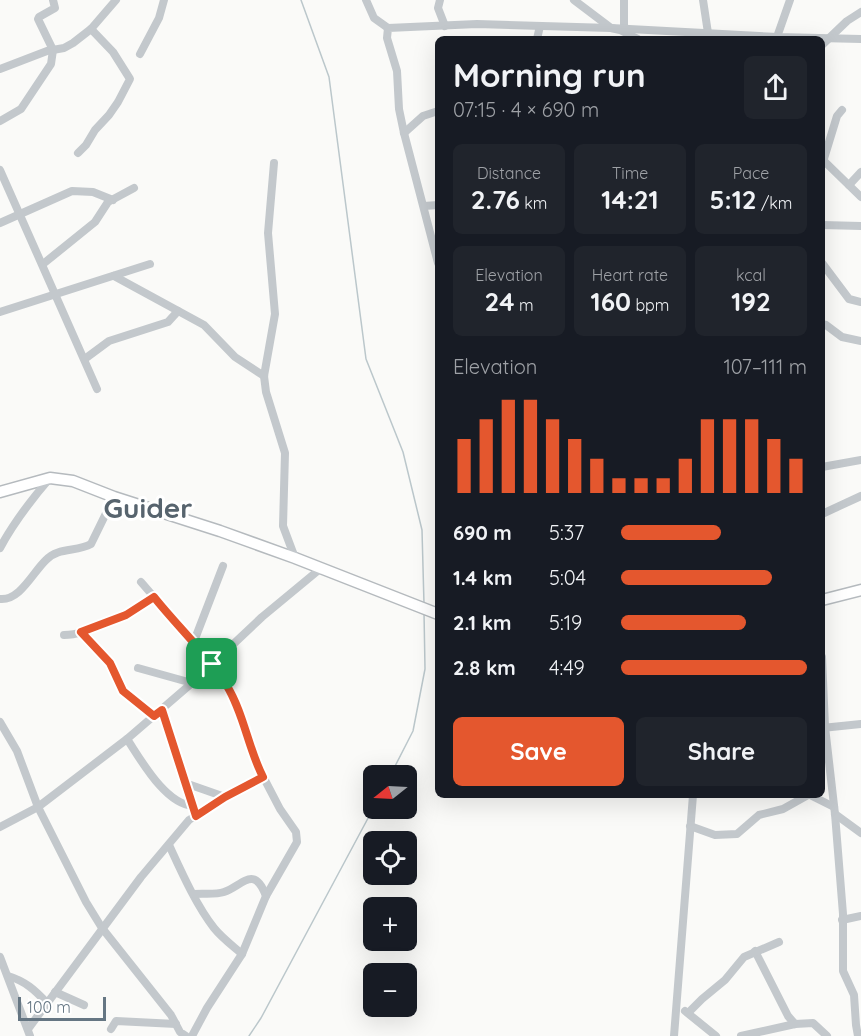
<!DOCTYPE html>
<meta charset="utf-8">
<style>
body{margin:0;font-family:Quicksand,sans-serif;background:#20242c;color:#f1f3f6;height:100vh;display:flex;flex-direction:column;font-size:22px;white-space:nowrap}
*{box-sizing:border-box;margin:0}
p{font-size:20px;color:#9ea1a6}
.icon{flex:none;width:33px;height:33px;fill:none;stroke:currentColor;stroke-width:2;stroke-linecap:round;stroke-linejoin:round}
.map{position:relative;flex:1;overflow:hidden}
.details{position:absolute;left:435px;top:36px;width:390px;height:762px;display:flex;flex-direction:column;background:#171b24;border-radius:9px;box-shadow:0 6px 24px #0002}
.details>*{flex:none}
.needle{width:39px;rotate:252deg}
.tools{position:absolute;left:363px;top:765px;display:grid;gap:12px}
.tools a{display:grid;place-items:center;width:54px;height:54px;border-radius:9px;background:#171b24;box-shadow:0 6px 24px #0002;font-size:30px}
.scale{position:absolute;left:18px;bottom:15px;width:88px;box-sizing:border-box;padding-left:6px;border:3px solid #657683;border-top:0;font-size:16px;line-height:21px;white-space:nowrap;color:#657683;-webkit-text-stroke:4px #fff;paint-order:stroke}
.pin{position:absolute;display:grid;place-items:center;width:51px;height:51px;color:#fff;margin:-26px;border-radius:12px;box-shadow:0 3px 9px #0006}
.round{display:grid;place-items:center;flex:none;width:63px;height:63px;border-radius:9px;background:#20242c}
.headline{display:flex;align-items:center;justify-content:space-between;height:102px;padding:0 18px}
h1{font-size:33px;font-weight:700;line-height:45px}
.metrics{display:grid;grid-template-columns:repeat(3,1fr);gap:9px;height:102px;padding:6px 18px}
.metrics div{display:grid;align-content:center;border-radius:9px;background:#20242c;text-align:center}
.metrics b{font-size:26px;font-weight:700}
.metrics small{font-size:16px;font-weight:400}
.metrics p{font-size:16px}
.chart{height:168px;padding:12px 18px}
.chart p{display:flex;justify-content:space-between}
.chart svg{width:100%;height:108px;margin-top:6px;stroke:#e4572e;stroke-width:6}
.action{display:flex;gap:12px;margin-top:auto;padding:12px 18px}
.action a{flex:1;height:69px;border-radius:9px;background:#e4572e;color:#fff;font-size:24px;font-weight:700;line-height:69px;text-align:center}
.action a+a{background:#20242c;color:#f1f3f6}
ul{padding:0 18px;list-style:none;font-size:20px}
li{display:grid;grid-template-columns:96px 72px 1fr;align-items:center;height:45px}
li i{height:15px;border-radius:8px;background:#e4572e}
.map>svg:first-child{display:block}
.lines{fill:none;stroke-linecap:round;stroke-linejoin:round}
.stream{stroke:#bbc7cb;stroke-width:1.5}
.major-casing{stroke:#b5babe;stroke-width:13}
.minor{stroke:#c3c8cc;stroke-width:8}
.major{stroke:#fff;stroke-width:10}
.route-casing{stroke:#fff;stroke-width:12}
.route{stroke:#e4572e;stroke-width:8}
.labels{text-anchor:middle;stroke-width:6;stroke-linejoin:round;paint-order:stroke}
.town-label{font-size:28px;font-weight:bold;fill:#57646e;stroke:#fff}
</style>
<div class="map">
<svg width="861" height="1036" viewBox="0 0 861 1036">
<rect width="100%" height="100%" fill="#fafaf8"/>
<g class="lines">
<!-- stream -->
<g class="stream">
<path d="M 301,0 L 329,77 L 366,359 L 403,452 L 422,530 L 424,604"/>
<path d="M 390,776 L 413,731 L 425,669 L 424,612"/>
<path d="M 249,1036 L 261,1018 L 374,807"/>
</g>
<!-- major casing -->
<g class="major-casing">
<g id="major">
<path d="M 0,492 L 50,478 L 73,481 L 114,497 L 220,531 L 295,558 L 438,614"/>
<path d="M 822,600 L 861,590"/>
</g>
</g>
<!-- minor -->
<g class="minor">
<path d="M 366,0 L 374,18 L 388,28"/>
<path d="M 440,0 L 438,8 L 445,26"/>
<path d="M 574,0 L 611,28 L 620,30 L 638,39"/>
<path d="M 703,0 L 708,33"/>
<path d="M 624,29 L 624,0"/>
<path d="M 777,37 L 790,0"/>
<path d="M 537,39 L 540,26"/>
<path d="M 822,45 L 847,21 L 861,12"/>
<path d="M 140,54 L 159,18 L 164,0"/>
<path d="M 0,69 L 47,51 L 64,48 L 73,43 L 91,29 L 116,0"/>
<path d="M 0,121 L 21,109 L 51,64 L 53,50 L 38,19 L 39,17 L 55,8 L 53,0"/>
<path d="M 404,133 L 423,116 L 438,111"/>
<path d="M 78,153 L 86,145 L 95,130 L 109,115 L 118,102 L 130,79 L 113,52 L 91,29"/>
<path d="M 822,159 L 861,197"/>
<path d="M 274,163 L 268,233 L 275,314 L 264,376 L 266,392 L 285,453 L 283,526 L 295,558"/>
<path d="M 822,165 L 837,116 L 842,110"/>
<path d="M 0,170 L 97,389"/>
<path d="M 849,185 L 861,172"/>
<path d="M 424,206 L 438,205"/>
<path d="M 0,223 L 72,191 L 93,192 L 113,200"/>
<path d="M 822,225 L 861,226"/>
<path d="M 438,263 L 404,133 L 399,109 L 397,71 L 387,38 L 388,28 L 477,24 L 611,28 L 777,37 L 861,39"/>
<path d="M 822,263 L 849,299 L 861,302"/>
<path d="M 43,264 L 95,222 L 108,202 L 134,188"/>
<path d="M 114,276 L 204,325 L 235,357 L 264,376"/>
<path d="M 0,312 L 150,264"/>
<path d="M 822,324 L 826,325 L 842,337 L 861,341"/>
<path d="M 86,358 L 109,341 L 168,322 L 178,311"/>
<path d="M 822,467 L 861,460"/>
<path d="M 822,514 L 861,496"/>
<path d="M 0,548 C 14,522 31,500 50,478"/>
<path d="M 141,582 L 212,664 L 228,687 L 237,706 L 255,761 L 280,809 L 296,832 L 297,842 L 266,896"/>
<path d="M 0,599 C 20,601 33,572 46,560 C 58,547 77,552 91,544 L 114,497"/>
<path d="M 81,632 L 110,664 L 123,691 L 154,716"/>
<path d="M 64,635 C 89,635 133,612 154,597"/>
<path d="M 193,644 L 223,566"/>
<path d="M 822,657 L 825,727 L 835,814 L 843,914 L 843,971 L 854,995 L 856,1025 L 858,1036"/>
<path d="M 138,668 L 192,683"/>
<path d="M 162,710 L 196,816"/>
<path d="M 0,722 L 17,751 L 38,807 L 86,902 L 102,928 L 171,1015 L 180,1032 L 186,1036"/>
<path d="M 822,728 L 861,724"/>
<path d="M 127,739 C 141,760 165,804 193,806"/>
<path d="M 185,783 L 225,797"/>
<path d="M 810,795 L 834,807"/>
<path d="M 835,814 L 861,833"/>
<path d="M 690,826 L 715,835 L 737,834 L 759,815 L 783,809 L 808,795"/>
<path d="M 0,827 L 38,807 L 127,739 L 192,683 L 262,617 L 320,569"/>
<path d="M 169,845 C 181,871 196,905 214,928 C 222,938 233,946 242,954"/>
<path d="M 842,920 L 861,916"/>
<path d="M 755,951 L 788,1016 L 795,1024"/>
<path d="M 0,957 L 30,1036"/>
<path d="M 8,976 C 25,981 35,990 47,1003"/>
<path d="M 55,992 L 84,1005"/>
<path d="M 685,1011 L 716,1036"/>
<path d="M 688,1013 L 702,999 L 725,980 L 744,957 L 779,942"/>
<path d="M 28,1029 L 141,877 L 189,820 L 225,797 L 263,777"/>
<path d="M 111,1029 L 116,1021 L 176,1024"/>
<path d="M 192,1036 L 207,1008 L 242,954 L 266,896 C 254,864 242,886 224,892 C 215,895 203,893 194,894"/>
<path d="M 674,1036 L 693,795"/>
<path d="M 741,1036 L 795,1024 L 813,1023 L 827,1036"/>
</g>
<!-- major -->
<use href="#major" class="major"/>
</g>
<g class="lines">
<!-- route casing -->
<g class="route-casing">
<path id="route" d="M 154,597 C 177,626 209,656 227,686 C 244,714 248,748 263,777 L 225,797 L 196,816 L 162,710 L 154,716 L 123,691 L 110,663 L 81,632 L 126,615 Z"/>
</g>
<!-- route -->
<use href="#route" class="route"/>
</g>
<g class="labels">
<!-- town labels -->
<g class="town-label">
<text x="148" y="518">Guider</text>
</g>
</g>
</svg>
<div class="tools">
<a><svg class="needle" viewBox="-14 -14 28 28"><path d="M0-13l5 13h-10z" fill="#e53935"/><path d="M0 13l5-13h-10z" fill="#9ea1a6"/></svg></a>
<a><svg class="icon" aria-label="locate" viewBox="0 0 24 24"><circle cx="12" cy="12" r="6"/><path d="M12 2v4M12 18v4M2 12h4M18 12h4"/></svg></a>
<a>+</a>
<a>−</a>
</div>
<div class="scale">100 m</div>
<div class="pin" style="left:212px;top:664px;background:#1e9e55"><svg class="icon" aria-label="arrive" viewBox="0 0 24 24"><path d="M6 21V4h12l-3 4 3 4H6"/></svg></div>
<section class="details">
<div class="headline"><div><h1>Morning run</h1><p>07:15 · 4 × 690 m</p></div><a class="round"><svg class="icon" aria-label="share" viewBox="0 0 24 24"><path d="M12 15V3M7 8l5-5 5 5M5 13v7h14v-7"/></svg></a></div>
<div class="metrics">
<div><p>Distance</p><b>2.76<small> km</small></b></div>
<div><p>Time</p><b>14:21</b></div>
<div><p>Pace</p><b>5:12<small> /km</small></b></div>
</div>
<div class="metrics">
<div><p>Elevation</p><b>24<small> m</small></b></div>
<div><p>Heart rate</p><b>160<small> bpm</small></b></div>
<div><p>kcal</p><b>192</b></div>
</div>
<div class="chart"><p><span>Elevation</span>107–111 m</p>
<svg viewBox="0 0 160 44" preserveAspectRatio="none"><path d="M5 44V22M15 44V14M25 44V6M35 44V6M45 44V14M55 44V22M65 44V30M75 44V38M85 44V38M95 44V38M105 44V30M115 44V14M125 44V14M135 44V14M145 44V22M155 44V30"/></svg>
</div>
<ul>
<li><b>690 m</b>5:37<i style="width:54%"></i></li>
<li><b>1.4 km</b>5:04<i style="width:81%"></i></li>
<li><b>2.1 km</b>5:19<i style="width:67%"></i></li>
<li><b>2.8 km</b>4:49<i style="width:100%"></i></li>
</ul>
<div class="action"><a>Save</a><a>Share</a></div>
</section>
</div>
